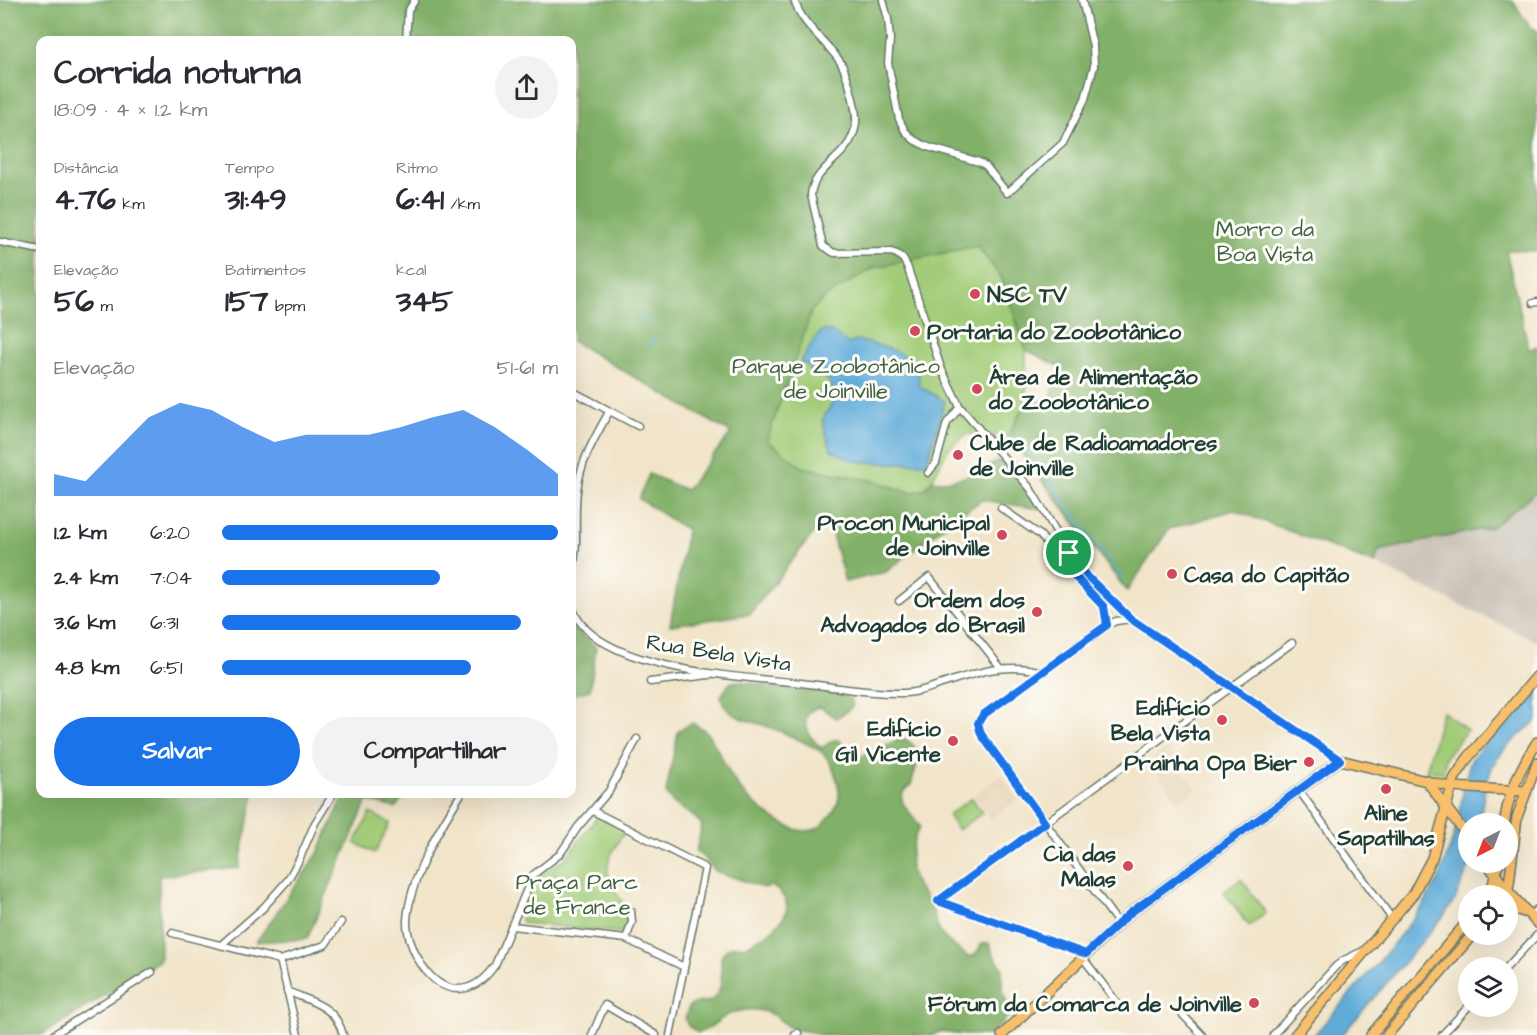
<!DOCTYPE html>
<html lang="pt">
<meta charset="utf-8">
<style>
body{margin:0;font-family:"Architects Daughter",sans-serif;background:#f2f2f3;color:#2b2b33;height:100vh;display:flex;flex-direction:column;font-size:22px;white-space:nowrap}
*{box-sizing:border-box;margin:0}
p{font-size:20px;color:#7c7c81}
.icon{flex:none;width:33px;height:33px;fill:none;stroke:currentColor;stroke-width:2;stroke-linecap:round;stroke-linejoin:round}
.map{position:relative;flex:1;overflow:hidden}
.side{position:absolute;left:36px;top:36px;width:540px;height:762px;display:flex;flex-direction:column;background:#fff;border-radius:12px;box-shadow:0 6px 24px #0002}
.side>*{flex:none}
.needle{width:39px;rotate:222deg}
.controls{position:absolute;left:1458px;top:813px;display:grid;gap:12px}
.controls a{display:grid;place-items:center;width:60px;height:60px;border-radius:50%;background:#fff;box-shadow:0 6px 24px #0002;font-size:30px}
.pin{position:absolute;display:grid;place-items:center;width:51px;height:51px;color:#fff;margin:-26px;border:3px solid #fff;border-radius:50%;box-shadow:0 2px 6px #0007}
.round{display:grid;place-items:center;flex:none;width:63px;height:63px;border-radius:32px;background:#f2f2f3}
.summary{display:flex;align-items:center;justify-content:space-between;height:102px;padding:0 18px}
h1{font-size:33px;font-weight:800;line-height:45px}
.metrics{display:grid;grid-template-columns:repeat(3,1fr);gap:9px;height:102px;padding:6px 18px}
.metrics div{display:grid;align-content:center}
.metrics b{font-size:30px;font-weight:800}
.metrics small{font-size:16px;font-weight:400}
.metrics p{font-size:16px}
.chart{height:168px;padding:12px 18px}
.chart p{display:flex;justify-content:space-between}
.chart svg{width:100%;height:108px;margin-top:6px;fill:#1a73e8;opacity:.7}
.button{display:flex;gap:12px;margin-top:auto;padding:12px 18px}
.button a{flex:1;height:69px;border-radius:36px;background:#1a73e8;color:#fff;font-size:24px;font-weight:800;line-height:69px;text-align:center}
.button a+a{background:#f2f2f3;color:#2b2b33}
ul{padding:0 18px;list-style:none;font-size:20px}
li{display:grid;grid-template-columns:96px 72px 1fr;align-items:center;height:45px}
li i{height:15px;border-radius:8px;background:#1a73e8}
.map>svg:first-child{display:block}
.built{fill:#e7d5b7}
.industrial{fill:#cbc3b8}
.green{fill:#a2cc78;stroke:#608456;stroke-width:1.5}
.forest{fill:#81b068;stroke:#50764e;stroke-width:1.5}
.water{fill:#60acd9;stroke:#407486;stroke-width:1.5}
.lines{fill:none;stroke-linecap:round;stroke-linejoin:round}
.stream{stroke:#60acd9;stroke-width:2}
.minor-casing{stroke:#687768;stroke-width:9}
.primary-casing{stroke:#687768;stroke-width:12}
.minor{stroke:#fff;stroke-width:6}
.primary{stroke:#f8bf6c;stroke-width:9}
.route-casing{stroke:#fff;stroke-width:12}
.route{stroke:#1a73e8;stroke-width:8}
.poi-dot{fill:#d1495b;stroke:#fdfcf7;stroke-width:2}
.labels{text-anchor:middle;stroke-width:6;stroke-linejoin:round;paint-order:stroke}
.park-label{font-size:22px;fill:#406145;stroke:#fdfcf7}
.poi-label{font-size:22px;font-weight:bold;fill:#1f3d34;stroke:#fdfcf7;text-anchor:end}
.street-label{font-size:22px;fill:#1f3d34;stroke:#fdfcf7}
</style>
<div class="map">
<svg width="1537" height="1035" viewBox="0 0 1537 1035">
<rect width="100%" height="100%" fill="#fdfcf7"/>
<filter id="ink" filterUnits="userSpaceOnUse"><feTurbulence type="fractalNoise" baseFrequency=".0167" numOctaves="2"/><feDisplacementMap in="SourceGraphic" scale="12" xChannelSelector="R" yChannelSelector="G"/><feConvolveMatrix kernelMatrix="1 2 1 2 8 2 1 2 1" color-interpolation-filters="sRGB"/></filter>
<filter id="wash" filterUnits="userSpaceOnUse"><feTurbulence type="fractalNoise" baseFrequency=".008" numOctaves="4" result="noise"/><feDisplacementMap in="SourceGraphic" scale="24" xChannelSelector="R" yChannelSelector="G"/><feGaussianBlur stdDeviation="1.35" result="paint"/><feColorMatrix in="noise" values="0 0 0 0 0 0 0 0 0 0 0 0 0 0 0 0 0 1.4 0 .05"/><feComposite in="paint" operator="in"/></filter>
<g filter="url(#wash)">
<rect width="100%" height="100%" fill="#f1e4c9"/>
<!-- built -->
<g class="built">
<path d="M 1167,748 L 1197,789 L 1178,802 L 1149,760 Z"/>
<path d="M 1002,775 L 1019,799 L 991,819 L 974,795 Z"/>
</g>
<!-- industrial -->
<path class="industrial" d="M 1537,491 L 1537,642 L 1375,564 L 1378,551 L 1492,527 Z"/>
<!-- green -->
<g class="green">
<path d="M 977,246 L 1002,278 L 1026,350 L 1026,402 L 1008,436 L 967,434 L 948,449 L 932,480 L 925,489 L 912,493 L 874,481 L 802,467 L 635,342 L 856,278 L 875,267 Z"/>
<path d="M 1442,711 L 1467,730 L 1446,756 L 1443,772 L 1426,771 Z"/>
<path d="M 972,798 L 982,813 L 958,830 L 948,815 Z"/>
<path d="M 370,813 L 390,823 L 375,853 L 355,843 Z"/>
<path d="M 598,816 L 626,829 C 600,870 603,871 628,912 L 629,916 L 624,933 L 523,923 L 520,917 L 520,913 L 540,876 L 566,858 Z"/>
<path d="M 1241,879 L 1266,913 L 1249,926 L 1224,892 Z"/>
</g>
<!-- forest -->
<g class="forest">
<path d="M 0,0 L 1512,0 L 1530,27 L 1537,30 L 1537,251 L 1506,250 L 1529,350 L 1537,346 L 1537,491 L 1492,527 L 1378,551 L 1375,564 L 1234,510 L 1169,529 L 1127,591 L 1008,436 L 1026,402 L 1050,400 L 1060,367 L 1026,350 L 1002,278 L 977,246 L 875,267 L 828,295 L 812,310 L 767,440 L 802,467 L 874,481 L 912,493 L 925,489 L 932,480 C 958,485 977,470 1000,461 L 1026,488 L 1040,509 L 982,500 L 944,526 L 886,572 L 845,582 L 827,516 L 750,614 L 670,625 L 687,530 L 639,499 L 649,474 L 686,490 L 731,433 L 572,341 L 572,40 L 40,40 L 40,794 L 254,794 L 239,868 L 159,876 L 160,960 L 42,1035 L 0,1035 Z"/>
<path d="M 572,627 L 596,647 L 590,690 L 572,695 Z"/>
<path d="M 737,681 L 798,690 L 838,692 L 850,699 L 853,705 L 849,710 L 836,718 L 820,707 C 795,712 808,739 822,748 L 833,740 L 839,740 L 852,757 L 860,757 L 900,739 L 906,739 C 920,749 920,756 915,771 C 913,775 913,780 911,784 C 907,790 901,791 902,800 C 903,807 916,818 920,827 C 911,840 907,868 915,882 C 919,891 926,897 931,906 C 935,916 935,927 943,936 C 950,945 960,949 968,957 L 975,955 L 982,944 L 989,943 L 994,956 L 1002,967 L 1002,986 L 1010,1014 L 991,1035 L 963,1035 L 940,1032 L 932,1035 L 818,1035 C 809,1029 801,1032 791,1028 C 785,1026 782,1020 776,1017 C 765,1009 748,1008 735,1012 C 721,1015 712,1030 698,1033 L 688,1026 L 685,1019 L 689,1006 L 696,1003 L 710,1001 C 725,991 721,973 721,957 C 723,953 726,949 731,947 C 736,945 741,947 745,946 C 749,946 754,941 758,939 C 779,927 803,906 772,886 L 763,888 L 733,877 L 726,876 L 714,870 L 706,860 L 696,851 L 702,825 C 691,809 673,810 666,792 L 678,731 L 692,723 C 695,725 701,727 704,730 C 714,739 724,764 732,777 C 746,800 765,815 789,827 C 800,832 814,833 823,824 C 830,817 838,807 839,797 C 840,783 832,761 821,752 C 811,745 783,732 771,728 C 753,720 725,720 721,696 L 730,683 Z"/>
<path d="M 345,794 L 406,794 L 395,808 L 367,801 L 307,939 L 256,942 L 317,855 Z"/>
</g>
<!-- water -->
<g class="water">
<path d="M 823,330 L 831,332 L 849,344 L 857,340 C 876,345 906,350 917,368 C 920,373 918,381 919,386 L 945,401 L 927,463 L 880,463 L 854,461 L 831,450 L 822,420 L 837,396 L 829,381 L 813,370 L 810,372 L 807,364 L 800,363 L 815,338 Z"/>
<path d="M 1537,684 L 1537,720 C 1522,734 1500,749 1492,768 C 1484,785 1483,805 1479,823 L 1468,824 L 1468,862 L 1474,863 L 1475,865 L 1469,867 L 1455,900 L 1443,917 L 1342,1035 L 1314,1035 L 1383,957 L 1420,910 L 1438,881 L 1454,836 L 1469,765 L 1473,757 Z"/>
</g>
<g class="lines">
<!-- stream -->
<g class="stream">
<path d="M 639,316 L 651,324"/>
<path d="M 650,346 L 655,337"/>
<path d="M 1018,437 L 1060,496 L 1122,579"/>
</g>
</g>
</g>
<g filter="url(#ink)">
<g class="lines">
<!-- minor casing -->
<g class="minor-casing">
<g id="minor">
<path d="M 794,0 C 803,27 826,40 841,63 C 847,74 850,87 853,99 C 856,111 858,123 853,135 C 844,159 813,169 811,195 L 823,246 L 834,253 L 891,252 L 897,254 L 903,259 L 907,266 L 941,368 L 960,407 L 1030,488 L 1069,553 L 1088,577 L 1131,619 L 1340,760"/>
<path d="M 883,0 L 888,19 L 890,39 L 888,63 L 899,119 L 905,131 L 914,140 L 928,147 L 979,162 L 986,166 L 1007,193 L 1063,143 L 1085,99 L 1094,66 L 1093,46 L 1082,0"/>
<path d="M 406,40 L 408,11 L 415,0"/>
<path d="M 0,242 L 40,250"/>
<path d="M 1533,303 L 1537,302"/>
<path d="M 572,391 L 638,426"/>
<path d="M 609,412 C 595,437 580,462 577,491 C 575,508 576,524 576,541 C 576,557 568,595 573,609 C 595,671 746,677 801,683 C 836,687 871,694 905,693 C 919,693 932,687 945,683 C 977,672 1008,662 1042,672"/>
<path d="M 928,473 L 936,463 L 947,423 L 960,407"/>
<path d="M 1001,508 L 1040,535 L 1081,584 L 1104,607 L 1107,625"/>
<path d="M 899,601 L 929,577 L 1001,668"/>
<path d="M 650,682 L 709,675"/>
<path d="M 1298,789 L 1393,920"/>
<path d="M 461,794 C 439,829 410,878 407,920 C 406,946 429,989 458,989 C 474,989 486,978 495,965 L 533,875 L 560,854 L 578,827 L 609,791 L 637,739"/>
<path d="M 593,811 L 705,868 L 670,1035"/>
<path d="M 938,901 L 1292,643"/>
<path d="M 938,901 L 1086,954"/>
<path d="M 1530,916 L 1537,909"/>
<path d="M 1118,923 L 981,734 L 978,723 L 983,715 L 1107,625 L 1116,621 L 1131,619"/>
<path d="M 512,926 L 626,939 L 684,967"/>
<path d="M 172,933 L 280,960 L 325,945 L 341,922"/>
<path d="M 626,939 L 632,922 L 631,911"/>
<path d="M 221,945 L 263,908 L 287,881 L 299,860 L 315,823 L 333,794"/>
<path d="M 1083,958 L 1118,1004"/>
<path d="M 280,960 L 298,1035"/>
<path d="M 1506,968 L 1537,935"/>
<path d="M 287,991 C 312,1002 336,1006 343,1035"/>
<path d="M 1183,1015 L 1202,1035"/>
<path d="M 53,1035 L 152,972"/>
<path d="M 592,1035 L 605,1005 L 656,1035"/>
<path d="M 795,1035 L 798,1033"/>
<path d="M 1273,1035 L 1336,966 L 1344,960 L 1363,951"/>
<path d="M 1442,1035 L 1469,1006"/>
</g>
</g>
<!-- primary casing -->
<g class="primary-casing">
<g id="primary">
<path d="M 1426,780 L 1468,837"/>
<path d="M 1504,824 C 1508,795 1521,766 1537,742"/>
<path d="M 1486,862 L 1508,891 L 1537,923"/>
<path d="M 1488,896 L 1493,884 L 1499,862"/>
<path d="M 1505,896 L 1509,884 L 1517,817 L 1537,763"/>
<path d="M 1508,907 L 1524,912"/>
<path d="M 1002,1035 L 1130,913 L 1340,760 L 1451,787 L 1525,791"/>
<path d="M 1295,1035 L 1413,894 L 1432,858 L 1454,779 L 1467,759 L 1537,676"/>
<path d="M 1371,1035 L 1468,921"/>
<path d="M 1387,1035 L 1473,934"/>
</g>
</g>
<!-- minor -->
<use href="#minor" class="minor"/>
<!-- primary -->
<use href="#primary" class="primary"/>
</g>
</g>
<g class="lines" filter="url(#ink)">
<!-- route casing -->
<g class="route-casing">
<path id="route" d="M 1069,553 L 1088,577 L 1131,619 L 1340,760 L 1130,913 L 1086,954 L 938,901 L 1045,823 L 981,734 L 978,723 L 983,715 L 1107,625 L 1104,607 L 1066,567 Z"/>
</g>
<!-- route -->
<use href="#route" class="route"/>
</g>
<!-- markers -->
<g class="poi-dot">
<circle cx="975" cy="294" r="6"/>
<circle cx="915" cy="331" r="6"/>
<circle cx="977" cy="389" r="6"/>
<circle cx="958" cy="455" r="6"/>
<circle cx="1002" cy="535" r="6"/>
<circle cx="1172" cy="574" r="6"/>
<circle cx="1037" cy="612" r="6"/>
<circle cx="1222" cy="720" r="6"/>
<circle cx="953" cy="741" r="6"/>
<circle cx="1309" cy="762" r="6"/>
<circle cx="1386" cy="789" r="6"/>
<circle cx="1128" cy="866" r="6"/>
<circle cx="1254" cy="1003" r="6"/>
</g>
<g class="labels">
<!-- park labels -->
<g class="park-label">
<text x="1265" y="236">Morro da<tspan x="1265" dy="25">Boa Vista</tspan></text>
<text x="836" y="373">Parque Zoobotânico<tspan x="836" dy="25">de Joinville</tspan></text>
<text x="577" y="889">Praça Parc<tspan x="577" dy="25">de France</tspan></text>
</g>
<!-- poi labels -->
<g class="poi-label">
<text x="987" y="302" text-anchor="start">NSC TV</text>
<text x="927" y="339" text-anchor="start">Portaria do Zoobotânico</text>
<text x="989" y="384" text-anchor="start">Área de Alimentação<tspan x="989" dy="25">do Zoobotânico</tspan></text>
<text x="970" y="450" text-anchor="start">Clube de Radioamadores<tspan x="970" dy="25">de Joinville</tspan></text>
<text x="990" y="530">Procon Municipal<tspan x="990" dy="25">de Joinville</tspan></text>
<text x="1184" y="582" text-anchor="start">Casa do Capitão</text>
<text x="1025" y="607">Ordem dos<tspan x="1025" dy="25">Advogados do Brasil</tspan></text>
<text x="1210" y="715">Edifício<tspan x="1210" dy="25">Bela Vista</tspan></text>
<text x="941" y="736">Edifício<tspan x="941" dy="25">Gil Vicente</tspan></text>
<text x="1297" y="770">Prainha Opa Bier</text>
<text x="1386" y="820" text-anchor="middle">Aline<tspan x="1386" dy="25">Sapatilhas</tspan></text>
<text x="1116" y="861">Cia das<tspan x="1116" dy="25">Malas</tspan></text>
<text x="1242" y="1011">Fórum da Comarca de Joinville</text>
</g>
<!-- street labels -->
<g class="street-label">
<text transform="translate(719 652) rotate(9)" y="8">Rua Bela Vista</text>
</g>
</g>
</svg>
<div class="controls">
<a><svg class="needle" viewBox="-14 -14 28 28"><path d="M0-13l5 13h-10z" fill="#e53935"/><path d="M0 13l5-13h-10z" fill="#7c7c81"/></svg></a>
<a><svg class="icon" aria-label="locate" viewBox="0 0 24 24"><circle cx="12" cy="12" r="6"/><path d="M12 2v4M12 18v4M2 12h4M18 12h4"/></svg></a>
<a><svg class="icon" aria-label="layers" viewBox="0 0 24 24"><path d="M12 4l9 5-9 5-9-5zM3 14l9 5 9-5"/></svg></a>
</div>
<div class="pin" style="left:1069px;top:553px;background:#1e9e55"><svg class="icon" aria-label="arrive" viewBox="0 0 24 24"><path d="M6 21V4h12l-3 4 3 4H6"/></svg></div>
<section class="side">
<div class="summary"><div><h1>Corrida noturna</h1><p>18:09 · 4 × 1.2 km</p></div><a class="round"><svg class="icon" aria-label="share" viewBox="0 0 24 24"><path d="M12 15V3M7 8l5-5 5 5M5 13v7h14v-7"/></svg></a></div>
<div class="metrics">
<div><p>Distância</p><b>4.76<small> km</small></b></div>
<div><p>Tempo</p><b>31:49</b></div>
<div><p>Ritmo</p><b>6:41<small> /km</small></b></div>
</div>
<div class="metrics">
<div><p>Elevação</p><b>56<small> m</small></b></div>
<div><p>Batimentos</p><b>157<small> bpm</small></b></div>
<div><p>kcal</p><b>345</b></div>
</div>
<div class="chart"><p><span>Elevação</span>51–61 m</p>
<svg viewBox="0 0 160 44" preserveAspectRatio="none"><path d="M0 44V35L10 38L20 25L30 12L40 6L50 9L60 16L70 22L80 19L90 19L100 19L110 16L120 12L130 9L140 16L150 25L160 35V44z"/></svg>
</div>
<ul>
<li><b>1.2 km</b>6:20<i style="width:100%"></i></li>
<li><b>2.4 km</b>7:04<i style="width:65%"></i></li>
<li><b>3.6 km</b>6:31<i style="width:89%"></i></li>
<li><b>4.8 km</b>6:51<i style="width:74%"></i></li>
</ul>
<div class="button"><a>Salvar</a><a>Compartilhar</a></div>
</section>
</div>
